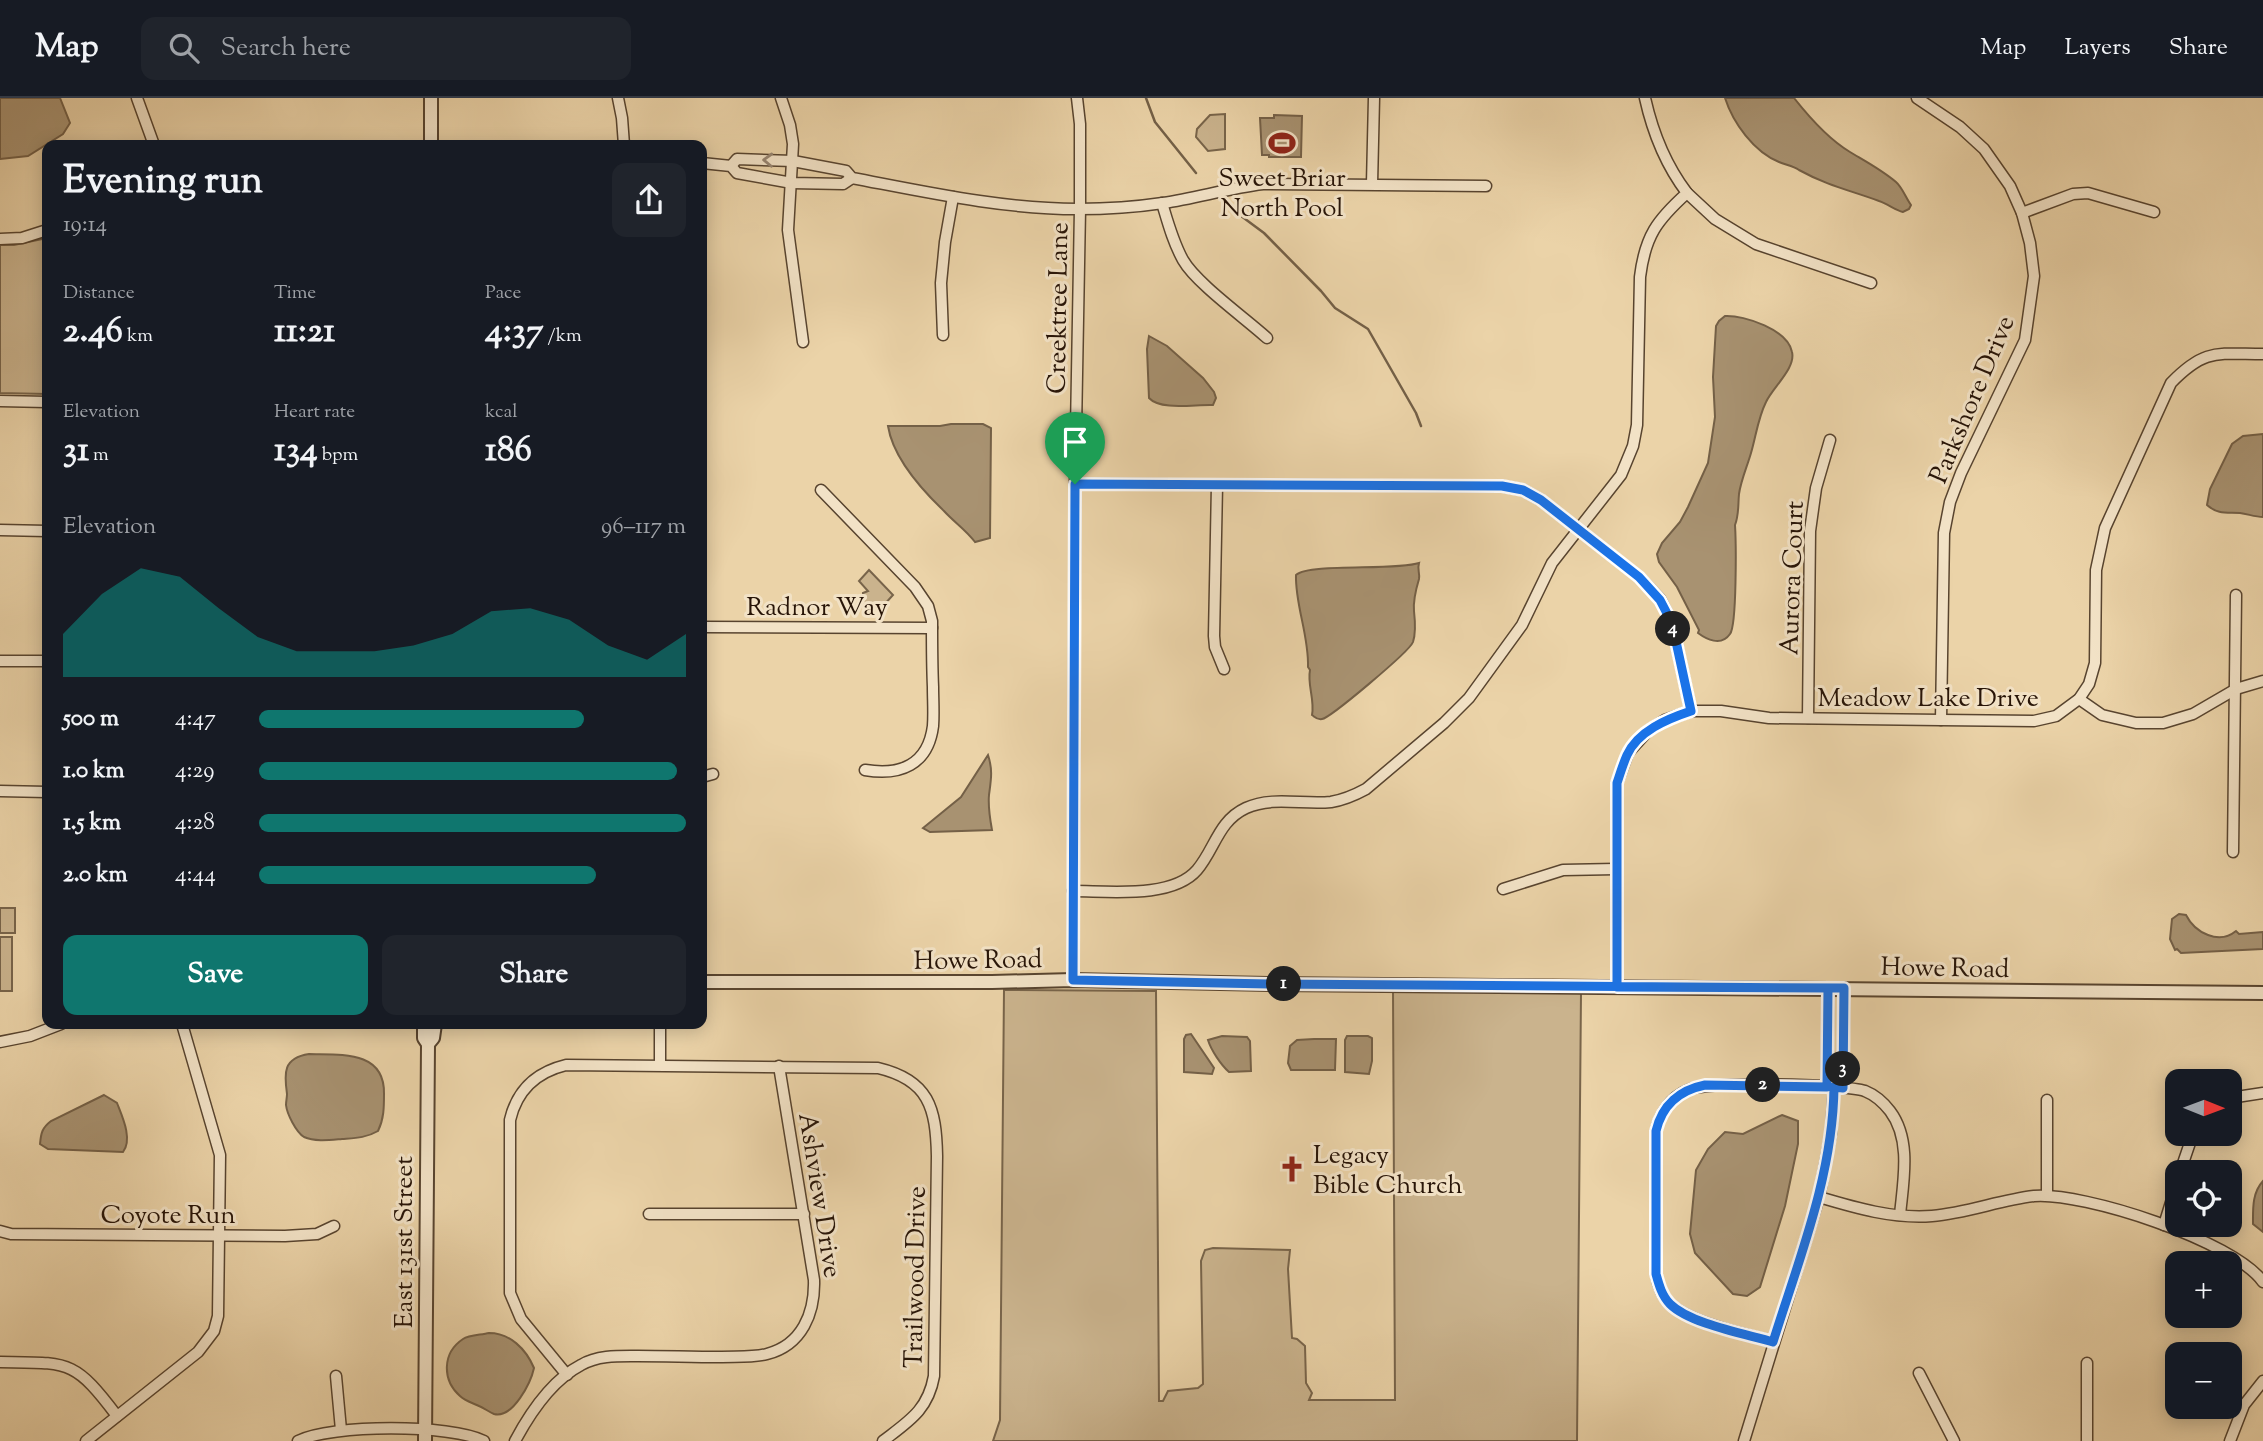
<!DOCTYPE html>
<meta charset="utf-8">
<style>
body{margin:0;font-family:"Sorts Mill Goudy",serif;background:#20242c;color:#f1f3f6;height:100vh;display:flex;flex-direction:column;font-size:26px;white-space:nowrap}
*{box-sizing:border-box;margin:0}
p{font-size:23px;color:#9ea1a6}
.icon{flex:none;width:38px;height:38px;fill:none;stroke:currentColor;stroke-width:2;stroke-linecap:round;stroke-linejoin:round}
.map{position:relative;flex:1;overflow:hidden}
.drawer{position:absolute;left:42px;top:42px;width:665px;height:889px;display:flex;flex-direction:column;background:#171b24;border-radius:14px;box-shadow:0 4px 18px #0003}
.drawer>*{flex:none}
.needle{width:46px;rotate:91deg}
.tools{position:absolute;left:2165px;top:971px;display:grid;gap:14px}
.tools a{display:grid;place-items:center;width:77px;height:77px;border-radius:14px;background:#171b24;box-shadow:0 4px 18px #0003;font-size:35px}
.pin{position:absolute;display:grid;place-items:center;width:60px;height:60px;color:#fff;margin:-72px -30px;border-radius:50% 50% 50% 0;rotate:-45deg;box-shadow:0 0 7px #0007}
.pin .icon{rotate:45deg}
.km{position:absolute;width:35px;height:35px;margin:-18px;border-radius:50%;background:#222;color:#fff;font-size:19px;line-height:35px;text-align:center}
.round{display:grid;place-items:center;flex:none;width:74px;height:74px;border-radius:14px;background:#20242c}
.summary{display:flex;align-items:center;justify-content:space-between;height:119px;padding:0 21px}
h1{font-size:38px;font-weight:700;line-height:52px}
.figures{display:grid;grid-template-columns:repeat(3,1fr);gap:10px;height:119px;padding:7px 21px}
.figures div{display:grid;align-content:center}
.figures b{font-size:35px;font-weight:700}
.figures small{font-size:19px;font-weight:400}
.figures p{font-size:19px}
.chart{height:196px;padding:14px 21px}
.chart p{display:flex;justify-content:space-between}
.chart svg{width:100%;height:126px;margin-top:7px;fill:#0f766e;opacity:.7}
.button{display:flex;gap:14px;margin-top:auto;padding:14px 21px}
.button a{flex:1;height:80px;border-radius:14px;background:#0f766e;color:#fff;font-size:28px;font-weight:700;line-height:80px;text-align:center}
.button a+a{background:#20242c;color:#f1f3f6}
ul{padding:0 21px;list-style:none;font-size:23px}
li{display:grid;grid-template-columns:112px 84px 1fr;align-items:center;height:52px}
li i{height:18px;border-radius:9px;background:#0f766e}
header{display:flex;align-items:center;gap:42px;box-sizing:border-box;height:98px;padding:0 35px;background:#171b24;border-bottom:2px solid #363941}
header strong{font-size:33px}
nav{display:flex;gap:38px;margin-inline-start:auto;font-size:24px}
.search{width:490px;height:63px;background:#20242c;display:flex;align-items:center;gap:18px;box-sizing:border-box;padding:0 24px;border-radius:14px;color:#9ea1a6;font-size:26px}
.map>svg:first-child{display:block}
.green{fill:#cab38d;stroke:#78644a;stroke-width:2}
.water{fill:#a89271;stroke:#746047;stroke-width:2}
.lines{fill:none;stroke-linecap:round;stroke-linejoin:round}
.stream{stroke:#746047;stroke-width:2.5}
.minor-casing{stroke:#58442f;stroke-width:13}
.tertiary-casing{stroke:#58442f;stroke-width:16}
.minor{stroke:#f2e2c6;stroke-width:10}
.tertiary{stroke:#f2e2c6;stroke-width:12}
.oneway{stroke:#978570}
.route-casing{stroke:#fff;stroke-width:14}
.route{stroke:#1a73e8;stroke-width:9}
.labels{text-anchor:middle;stroke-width:6;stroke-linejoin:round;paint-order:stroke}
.poi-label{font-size:26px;fill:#271407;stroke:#f2e2c6}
.street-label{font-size:26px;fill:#271407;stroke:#f2e2c6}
</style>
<header>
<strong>Map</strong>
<div class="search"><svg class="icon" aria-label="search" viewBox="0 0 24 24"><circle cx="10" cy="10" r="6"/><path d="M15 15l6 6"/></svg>Search here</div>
<nav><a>Map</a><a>Layers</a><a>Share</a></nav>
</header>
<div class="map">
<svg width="2263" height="1343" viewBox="0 0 2263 1343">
<rect width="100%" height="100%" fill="#ebd3a8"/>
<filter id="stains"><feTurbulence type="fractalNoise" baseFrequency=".00286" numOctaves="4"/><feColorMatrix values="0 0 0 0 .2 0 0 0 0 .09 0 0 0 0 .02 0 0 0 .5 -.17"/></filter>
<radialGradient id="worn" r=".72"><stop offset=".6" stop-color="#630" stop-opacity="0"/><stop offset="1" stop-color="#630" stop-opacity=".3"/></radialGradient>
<!-- green -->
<g class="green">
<path d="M 1225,16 L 1225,51 L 1208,53 L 1196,39 L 1197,31 L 1210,17 Z"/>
<path d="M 47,140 L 47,296 L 0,295 L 0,147 L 14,147 Z"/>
<path d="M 869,472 L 893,497 L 883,508 L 863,508 L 863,495 L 868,493 L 859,483 Z"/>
<rect x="0" y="810" width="15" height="25"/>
<rect x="0" y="839" width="12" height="54"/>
<path d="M 1004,892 L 1156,893 L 1159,1303 L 1163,1303 L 1168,1293 L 1198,1290 L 1203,1286 L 1201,1163 L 1205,1152 L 1213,1150 L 1290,1152 L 1288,1171 L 1292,1240 L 1297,1241 L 1305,1248 L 1306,1285 L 1312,1295 L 1309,1302 L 1395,1302 L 1393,892 L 1581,895 L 1577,1343 L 993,1343 L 1000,1322 Z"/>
</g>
<!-- water -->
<g class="water">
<path d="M 0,0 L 60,0 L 70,25 L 63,36 L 28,58 L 0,61 Z"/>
<path d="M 1725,0 L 1794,0 C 1809,19 1828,41 1850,54 C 1865,63 1882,72 1896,84 C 1902,89 1906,100 1911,107 L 1909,111 L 1903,114 C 1895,112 1888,106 1879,103 C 1849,92 1828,88 1799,72 C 1793,68 1786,67 1779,64 C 1754,54 1733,25 1725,0 Z"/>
<path d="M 1274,17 L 1302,18 L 1301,59 L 1269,59 L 1269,57 L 1262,57 L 1260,20 L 1274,20 Z"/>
<path d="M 1725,218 C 1745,217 1788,232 1792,254 C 1796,270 1773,289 1766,304 C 1758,320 1756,338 1751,355 C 1747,369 1741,382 1739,396 C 1738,407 1739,417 1735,427 C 1736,443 1737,527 1730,536 C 1721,549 1706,541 1698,535 L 1699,532 L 1677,489 L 1659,464 L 1657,456 L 1662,445 L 1680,424 L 1688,409 L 1708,365 L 1715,319 L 1713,279 L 1716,228 L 1719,223 Z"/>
<path d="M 1149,238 L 1167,248 L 1203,280 L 1214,294 L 1216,300 L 1213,307 C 1196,306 1161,313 1149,300 L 1147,251 Z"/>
<path d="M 951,326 L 983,326 L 991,330 L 990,440 L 975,444 C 966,432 954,424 944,413 C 921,391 893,360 888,328 L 940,328 Z"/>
<path d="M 2263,336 L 2263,419 C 2255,419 2248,416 2240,415 C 2228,414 2218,417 2207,407 L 2210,391 L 2232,346 L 2243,338 Z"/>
<path d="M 1419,465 C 1417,472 1420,474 1419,481 C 1416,491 1413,502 1414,513 C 1415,522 1416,535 1413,544 C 1409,554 1330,620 1322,621 C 1317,622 1315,619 1312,617 C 1315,601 1307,587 1310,572 L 1308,569 C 1309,537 1295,507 1296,477 C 1310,465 1395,473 1419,465 Z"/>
<path d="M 988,657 C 993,672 991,682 989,697 C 988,708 990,721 992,732 L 930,734 L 923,730 L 961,699 Z"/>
<path d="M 2179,816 L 2186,817 C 2195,835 2219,847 2236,833 L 2239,836 L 2263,834 L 2263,851 L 2181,855 L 2177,851 L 2175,852 L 2170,841 L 2172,821 Z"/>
<path d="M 1191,936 L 1214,970 L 1212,976 L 1184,974 L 1184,941 L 1186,937 Z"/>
<path d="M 1222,938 L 1247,939 L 1250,943 L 1251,973 L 1229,974 C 1221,967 1211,952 1208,942 Z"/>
<path d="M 1347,938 L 1368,938 L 1372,940 L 1372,963 L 1369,976 L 1345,974 L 1345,942 Z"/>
<path d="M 1314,941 L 1336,941 L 1335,972 L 1291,972 L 1288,965 L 1290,948 L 1297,942 Z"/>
<path d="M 309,956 C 340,957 385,952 384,996 C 384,1009 384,1021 378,1033 C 366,1040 355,1040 342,1041 C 330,1042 315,1044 304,1039 C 296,1034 287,1016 286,1007 C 286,1003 287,1000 287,996 C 284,975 283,960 309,956 Z"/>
<path d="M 104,997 L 117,1005 C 122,1018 133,1041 123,1054 L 48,1051 L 40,1046 C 41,1035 42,1030 51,1023 Z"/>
<path d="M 1782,1017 L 1798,1023 L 1798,1046 L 1785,1108 L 1760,1189 L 1747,1198 L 1733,1196 L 1695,1155 L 1690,1136 L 1696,1072 L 1708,1051 L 1725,1034 L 1743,1036 Z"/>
<path d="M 2263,1083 L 2263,1134 L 2253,1126 C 2253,1111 2252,1095 2263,1083 Z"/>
<path d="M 489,1235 C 510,1235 526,1251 534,1270 C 531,1284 513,1321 494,1316 C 489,1314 484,1310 479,1308 C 473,1305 465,1303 460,1298 C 442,1282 442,1255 463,1241 C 469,1237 481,1237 489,1235 Z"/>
</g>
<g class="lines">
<!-- stream -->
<g class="stream">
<path d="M 1146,0 L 1155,24 L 1196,75"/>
<path d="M 1233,112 L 1264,135 L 1321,193 L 1335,210 L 1368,231 L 1416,315 L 1421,328"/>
</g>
<!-- minor casing -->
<g class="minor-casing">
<g id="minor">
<path d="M 137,0 L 154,47"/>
<path d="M 618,0 L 622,20 L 624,47"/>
<path d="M 781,0 L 790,27 L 793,46 L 788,132 L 803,244"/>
<path d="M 1917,0 L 1960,29 L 1984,51 L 2010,88 L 2022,115 L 2030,145 L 2034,178 L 2025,242 L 1961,375 L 1950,404 L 1944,435 L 1941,622"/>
<path d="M 702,65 L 731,68 L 737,75 L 792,85 L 843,86 L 852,80"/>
<path d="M 731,68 L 737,61 L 793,63 L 846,73 L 852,80 C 926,94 1002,111 1078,111 C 1106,111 1136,109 1163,105 C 1197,100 1229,90 1263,86 L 1486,88"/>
<path d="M 1372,86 L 1374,0"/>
<path d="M 1687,95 L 1715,121 L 1756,146 L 1871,185"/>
<path d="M 1162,105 C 1168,125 1173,144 1183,162 C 1196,185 1245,220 1267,240"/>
<path d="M 2022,115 L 2073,96 L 2088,95 L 2154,114"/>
<path d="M 0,141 L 22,140 L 47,132"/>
<path d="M 943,237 L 941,185 L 945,144 L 953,99"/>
<path d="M 0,303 L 47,304"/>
<path d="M 1075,386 L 1502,388 L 1523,392 L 1541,402 L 1639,479 L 1660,501 L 1672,525 L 1691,613"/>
<path d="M 1217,387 L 1214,538 L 1215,549 L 1224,571"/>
<path d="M 821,392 L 915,489 L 928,508 L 932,523 C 932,545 932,567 933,589 C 933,602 934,615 933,628 C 928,667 900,678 865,672"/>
<path d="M 0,432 L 47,433"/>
<path d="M 702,529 L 932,530"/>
<path d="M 0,563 L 47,563"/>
<path d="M 2079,601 L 2102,617 L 2136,625 L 2163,625 L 2193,616 L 2236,591 L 2263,583"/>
<path d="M 1808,620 L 1810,433 L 1816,390 L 1830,342"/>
<path d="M 702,679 L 713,676"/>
<path d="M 0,693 L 47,694"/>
<path d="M 2233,754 L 2236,497"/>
<path d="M 1503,791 L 1563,772 L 1616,771"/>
<path d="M 1073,793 C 1109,793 1172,801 1197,772 C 1215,751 1218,723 1246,710 C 1272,698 1303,707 1331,704 C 1343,702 1355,697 1366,691 L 1444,625 L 1469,600 L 1522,527 L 1552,465 L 1621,377 L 1633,348 L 1637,327 L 1640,179 C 1645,138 1657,122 1687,95 C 1665,66 1653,36 1645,0"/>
<path d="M 1073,882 L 1075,386 L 1080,111 L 1080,26 L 1077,0"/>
<path d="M 1617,889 L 1617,685 L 1628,655 L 1648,633 L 1665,622 L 1691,613 L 1721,613 L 1769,620 L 1941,622 L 2034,623 L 2056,618 L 2079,601 L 2089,586 L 2095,565 L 2096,472 L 2105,430 L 2171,285 C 2205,250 2217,256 2263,256"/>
<path d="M 0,944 L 30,938 L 61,926"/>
<path d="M 660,967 L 660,926"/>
<path d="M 1827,989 L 1828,890"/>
<path d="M 1843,990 L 1844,890"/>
<path d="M 2230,1000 L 2263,995"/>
<path d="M 2047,1002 L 2047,1097"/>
<path d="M 2180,1074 L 2193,1036"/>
<path d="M 1819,1099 C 1856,1110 1893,1121 1932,1118 C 1967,1115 2000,1102 2034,1098 C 2084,1094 2234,1143 2263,1184"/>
<path d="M 649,1116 L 804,1116"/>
<path d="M 2164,1127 L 2177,1085"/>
<path d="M 0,1133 L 11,1136 L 285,1138 L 317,1136 L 334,1128"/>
<path d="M 1773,1244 C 1746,1236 1690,1225 1670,1206 C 1662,1198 1658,1187 1656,1176 L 1656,1033 C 1660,1015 1671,999 1688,992 C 1706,983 1845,986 1865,993 C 1875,997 1883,1004 1890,1013 C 1912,1042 1903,1084 1900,1117"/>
<path d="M 0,1264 C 69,1265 74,1261 117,1318"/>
<path d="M 1919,1275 L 1954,1343"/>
<path d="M 567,1277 L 521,1221 L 510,1195 L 510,1022 C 517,992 537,974 566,967 L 878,970 C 929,982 936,1010 937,1058 L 934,1278 C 928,1312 909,1323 883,1343"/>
<path d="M 336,1278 L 341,1332"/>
<path d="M 86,1343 L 198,1254 L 214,1233 L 218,1218 L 220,1057 L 182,926"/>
<path d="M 298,1343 C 332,1326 450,1326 484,1343"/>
<path d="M 515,1343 C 530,1315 552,1282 581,1267 C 598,1257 619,1258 638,1258 C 665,1258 692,1259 719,1259 C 734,1258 752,1260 767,1256 C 802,1247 815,1215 814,1182 L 779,968"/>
<path d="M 1744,1343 L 1819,1099 L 1831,1035 L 1834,989"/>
<path d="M 2087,1343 L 2087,1265"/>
<path d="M 2230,1343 L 2244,1307 L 2263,1283"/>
</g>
</g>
<!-- tertiary casing -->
<g class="tertiary-casing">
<g id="tertiary">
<path d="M 431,47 L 431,0"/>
<path d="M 702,884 L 992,884 L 1073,882 L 1269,886 L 2263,895"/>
<path d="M 424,926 L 424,940 L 428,946 L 425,1343"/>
<path d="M 428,946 L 433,940 L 435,926"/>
</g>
</g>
<!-- minor -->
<use href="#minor" class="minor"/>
<!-- tertiary -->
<use href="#tertiary" class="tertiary"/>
</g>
<!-- one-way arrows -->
<defs><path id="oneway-chevron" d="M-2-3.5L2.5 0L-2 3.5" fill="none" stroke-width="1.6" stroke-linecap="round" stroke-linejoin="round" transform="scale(1.75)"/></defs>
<use class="oneway" href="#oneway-chevron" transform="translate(768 62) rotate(-178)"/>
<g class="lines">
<!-- route casing -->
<g class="route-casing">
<path id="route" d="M 1075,386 L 1073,882 L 1269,886 L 1828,890 L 1827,989 L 1705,987 C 1680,992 1662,1007 1656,1033 L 1656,1176 C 1659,1187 1662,1198 1670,1206 C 1690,1226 1746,1236 1773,1244 C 1799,1161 1833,1077 1834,989 L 1843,990 L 1844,890 L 1617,889 L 1617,685 C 1620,676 1623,666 1627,657 C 1638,633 1667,621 1691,613 L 1672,525 L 1660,502 L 1639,479 L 1541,402 L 1523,392 L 1502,388 L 1075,386"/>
</g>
<!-- route -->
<use href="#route" class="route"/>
</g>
<!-- icons -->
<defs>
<g id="stadium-bare" transform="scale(2.1)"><path d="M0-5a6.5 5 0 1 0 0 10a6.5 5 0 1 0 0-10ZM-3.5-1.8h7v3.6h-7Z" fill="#8f2418" stroke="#f2e2c6" stroke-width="2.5" paint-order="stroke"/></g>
<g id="church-bare" transform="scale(2.1)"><path d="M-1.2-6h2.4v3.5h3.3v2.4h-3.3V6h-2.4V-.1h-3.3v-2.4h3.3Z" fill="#8f2418" stroke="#f2e2c6" stroke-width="2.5" paint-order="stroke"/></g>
</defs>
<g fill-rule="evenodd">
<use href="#stadium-bare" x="1282" y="45"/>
<use href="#church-bare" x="1292" y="1071"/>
</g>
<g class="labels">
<!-- poi labels -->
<g class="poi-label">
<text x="1282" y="88">Sweet Briar<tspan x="1282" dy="30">North Pool</tspan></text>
<text x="1313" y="1065" text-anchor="start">Legacy<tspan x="1313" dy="30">Bible Church</tspan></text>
</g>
<!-- street labels -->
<g class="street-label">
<text transform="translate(1057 210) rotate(-89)" y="9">Creektree Lane</text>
<text transform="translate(1971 301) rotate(-67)" y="9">Parkshore Drive</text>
<text transform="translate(1791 480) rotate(-88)" y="9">Aurora Court</text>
<text x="817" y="517">Radnor Way</text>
<text x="1928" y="608">Meadow Lake Drive</text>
<text transform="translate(978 861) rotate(-1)" y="9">Howe Road</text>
<text transform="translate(1945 869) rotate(1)" y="9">Howe Road</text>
<text transform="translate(821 1097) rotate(81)" y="9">Ashview Drive</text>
<text x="168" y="1125">Coyote Run</text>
<text transform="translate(403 1144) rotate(-90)" y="9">East 131st Street</text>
<text transform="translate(914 1179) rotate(-89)" y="9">Trailwood Drive</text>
</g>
</g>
<rect width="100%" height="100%" filter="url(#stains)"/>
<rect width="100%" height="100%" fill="url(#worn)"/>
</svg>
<div class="tools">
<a><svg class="needle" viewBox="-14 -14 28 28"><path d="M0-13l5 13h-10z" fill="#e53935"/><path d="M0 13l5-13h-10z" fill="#9ea1a6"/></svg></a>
<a><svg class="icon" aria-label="locate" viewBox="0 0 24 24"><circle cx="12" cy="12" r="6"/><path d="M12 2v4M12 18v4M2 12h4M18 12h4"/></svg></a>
<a>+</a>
<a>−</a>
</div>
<div class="pin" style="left:1075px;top:386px;background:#1e9e55"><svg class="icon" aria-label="arrive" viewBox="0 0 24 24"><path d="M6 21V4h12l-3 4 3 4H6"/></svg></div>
<b class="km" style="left:1284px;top:886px">1</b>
<b class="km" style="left:1763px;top:987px">2</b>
<b class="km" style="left:1843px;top:971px">3</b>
<b class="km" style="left:1673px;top:531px">4</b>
<section class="drawer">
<div class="summary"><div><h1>Evening run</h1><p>19:14</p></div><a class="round"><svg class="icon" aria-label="share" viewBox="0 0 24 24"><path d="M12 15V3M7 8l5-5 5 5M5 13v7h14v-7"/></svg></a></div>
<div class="figures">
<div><p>Distance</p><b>2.46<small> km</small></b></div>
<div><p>Time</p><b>11:21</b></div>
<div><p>Pace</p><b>4:37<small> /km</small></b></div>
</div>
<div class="figures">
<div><p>Elevation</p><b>31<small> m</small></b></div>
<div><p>Heart rate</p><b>134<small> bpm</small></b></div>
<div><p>kcal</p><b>186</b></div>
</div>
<div class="chart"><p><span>Elevation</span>96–117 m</p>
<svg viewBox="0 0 160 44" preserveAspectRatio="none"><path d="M0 44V29L10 15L20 6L30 9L40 20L50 30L60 35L70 35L80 35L90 33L100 29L110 21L120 20L130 24L140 33L150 38L160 29V44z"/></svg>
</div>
<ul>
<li><b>500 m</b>4:47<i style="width:76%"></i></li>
<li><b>1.0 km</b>4:29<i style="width:98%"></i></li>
<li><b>1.5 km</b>4:28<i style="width:100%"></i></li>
<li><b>2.0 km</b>4:44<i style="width:79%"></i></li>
</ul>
<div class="button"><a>Save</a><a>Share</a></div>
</section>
</div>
